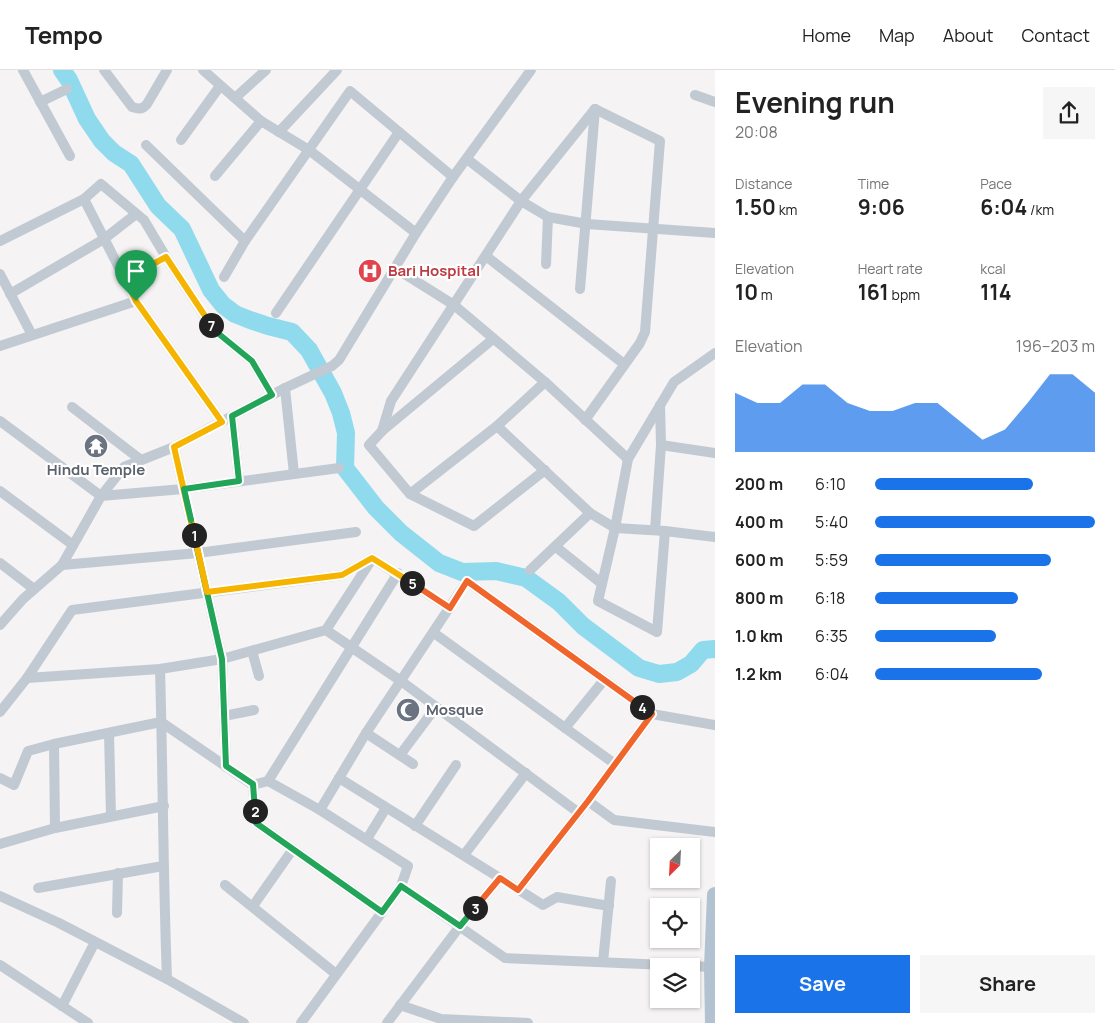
<!DOCTYPE html>
<meta charset="utf-8">
<style>
body{margin:0;font-family:Manrope,sans-serif;background:#f6f6f6;color:#222;height:100vh;display:flex;flex-direction:column;font-size:19px;white-space:nowrap}
*{box-sizing:border-box;margin:0}
p{font-size:16px;color:#767676}
.icon{flex:none;width:28px;height:28px;fill:none;stroke:currentColor;stroke-width:2;stroke-linecap:round;stroke-linejoin:round}
.map{position:relative;flex:1;overflow:hidden}
.details{display:flex;flex-direction:column;background:#fff;width:400px}
.details>*{flex:none}
.needle{width:32px;rotate:204deg}
.buttons{position:absolute;left:650px;top:768px;display:grid;gap:10px}
.buttons a{display:grid;place-items:center;width:50px;height:50px;border-radius:0px;background:#fff;box-shadow:0 1px 4px #0004;font-size:25px}
.pin{position:absolute;display:grid;place-items:center;width:42px;height:42px;color:#fff;margin:-51px -21px;border-radius:50% 50% 50% 0;rotate:-45deg;box-shadow:0 0 5px #0007}
.pin .icon{rotate:45deg}
.km{position:absolute;width:25px;height:25px;margin:-12px;border-radius:50%;background:#222;color:#fff;font-size:14px;line-height:25px;text-align:center}
.round{display:grid;place-items:center;flex:none;width:52px;height:52px;border-radius:0px;background:#f6f6f6}
.headline{display:flex;align-items:center;justify-content:space-between;height:85px;padding:0 20px}
h1{font-size:28px;font-weight:700;line-height:38px}
.stats{display:grid;grid-template-columns:repeat(3,1fr);gap:8px;height:85px;padding:5px 20px}
.stats div{display:grid;align-content:center}
.stats b{font-size:21px;font-weight:700}
.stats small{font-size:14px;font-weight:400}
.stats p{font-size:14px}
.chart{height:140px;padding:10px 20px}
.chart p{display:flex;justify-content:space-between}
.chart svg{width:100%;height:90px;margin-top:5px;fill:#1a73e8;opacity:.7}
.button{display:flex;gap:10px;margin-top:auto;padding:10px 20px}
.button a{flex:1;height:58px;border-radius:0px;background:#1a73e8;color:#fff;font-size:20px;font-weight:700;line-height:58px;text-align:center}
.button a+a{background:#f6f6f6;color:#222}
ul{padding:0 20px;list-style:none;font-size:16px}
li{display:grid;grid-template-columns:80px 60px 1fr;align-items:center;height:38px}
li i{height:12px;border-radius:6px;background:#1a73e8}
header{display:flex;align-items:center;gap:30px;box-sizing:border-box;height:70px;padding:0 25px;background:#fff;border-bottom:1px solid #e0e0e0}
header strong{font-size:24px}
nav{display:flex;gap:28px;margin-inline-start:auto;font-size:18px}
main{display:flex;flex:1;min-height:0}
.map>svg:first-child{display:block}
.lines{fill:none;stroke-linecap:round;stroke-linejoin:round}
.river{stroke:#90daee;stroke-width:18}
.street{stroke:#c1cad2;stroke-width:10}
.primary{stroke:#b3c2d1;stroke-width:16}
.split-1-casing{stroke:#fff;stroke-width:10}
.split-2-casing{stroke:#fff;stroke-width:10}
.split-3-casing{stroke:#fff;stroke-width:10}
.split-4-casing{stroke:#fff;stroke-width:10}
.split-5-casing{stroke:#fff;stroke-width:10}
.split-6-casing{stroke:#fff;stroke-width:10}
.split-7-casing{stroke:#fff;stroke-width:10}
.split-8-casing{stroke:#fff;stroke-width:10}
.split-1{stroke:#f5b400;stroke-width:6}
.split-2{stroke:#22a559;stroke-width:6}
.split-3{stroke:#22a559;stroke-width:6}
.split-4{stroke:#f0652b;stroke-width:6}
.split-5{stroke:#f0652b;stroke-width:6}
.split-6{stroke:#f5b400;stroke-width:6}
.split-7{stroke:#22a559;stroke-width:6}
.split-8{stroke:#f5b400;stroke-width:6}
.labels{text-anchor:middle;stroke-width:4.5;stroke-linejoin:round;paint-order:stroke}
.health-label{font-size:15px;font-weight:bold;fill:#be3a42;stroke:#fff;text-anchor:start}
.worship-label{font-size:15px;font-weight:bold;fill:#5b616d;stroke:#fff}
</style>
<header>
<strong>Tempo</strong>
<nav><a>Home</a><a>Map</a><a>About</a><a>Contact</a></nav>
</header>
<main>
<div class="map">
<svg width="715" height="953" viewBox="0 0 715 953">
<rect width="100%" height="100%" fill="#f5f3f3"/>
<g class="lines">
<!-- river -->
<path class="river" d="M 62,0 L 69,10 L 87,49 L 102,71 L 114,83 L 131,94 L 158,136 L 182,159 L 211,220 L 223,235 L 235,244 L 250,250 L 268,256 L 292,262 L 309,280 L 333,323 L 341,343 L 346,363 L 345,398 L 376,438 L 401,463 L 439,493 L 462,502 L 496,501 L 526,508 L 559,532 L 583,556 L 639,598 L 659,604 L 677,602 L 691,594 L 703,580 L 715,579"/>
<!-- street -->
<g class="street">
<path d="M 23,0 L 70,86"/>
<path d="M 104,0 L 132,37 C 138,39 142,40 147,34 L 167,0"/>
<path d="M 203,0 L 261,51 L 309,80 L 416,163"/>
<path d="M 695,25 L 715,32"/>
<path d="M 235,28 L 266,0"/>
<path d="M 40,32 L 67,19"/>
<path d="M 279,62 L 337,0"/>
<path d="M 181,70 L 220,16"/>
<path d="M 146,75 L 245,171"/>
<path d="M 467,89 L 521,131 L 548,147 L 587,154 L 715,163"/>
<path d="M 215,106 L 261,51"/>
<path d="M 84,129 L 136,231 L 222,352"/>
<path d="M 0,171 L 84,129 L 101,114 L 144,150 L 166,187 L 214,260 L 252,291 L 272,325"/>
<path d="M 486,186 L 624,294"/>
<path d="M 546,194 L 548,147"/>
<path d="M 395,198 L 454,235 L 545,312 L 628,389"/>
<path d="M 0,204 L 32,265"/>
<path d="M 224,207 L 245,171 L 350,21 L 453,107"/>
<path d="M 125,209 L 166,187"/>
<path d="M 580,219 L 595,39"/>
<path d="M 10,224 L 104,169 L 136,144"/>
<path d="M 276,243 L 399,62"/>
<path d="M 493,269 L 382,361 L 369,375 L 410,424 L 474,456 L 545,400"/>
<path d="M 0,276 L 136,231"/>
<path d="M 285,318 L 294,404"/>
<path d="M 660,335 L 661,375 L 715,383"/>
<path d="M 72,337 L 141,390"/>
<path d="M 232,346 L 239,411"/>
<path d="M 585,350 L 640,273 L 645,262 L 660,71 L 595,39"/>
<path d="M 0,351 L 101,426 L 183,419 L 339,398"/>
<path d="M 497,356 L 590,443 L 615,458 L 665,461 L 715,467"/>
<path d="M 382,361 L 391,331 L 521,131 L 595,39"/>
<path d="M 174,377 L 222,589 L 226,697"/>
<path d="M 0,421 L 73,475"/>
<path d="M 410,424 L 497,356 L 545,312"/>
<path d="M 655,460 L 661,375"/>
<path d="M 665,461 L 657,562 L 598,531 L 615,458 L 628,389 L 674,312 L 715,283"/>
<path d="M 556,477 L 601,513"/>
<path d="M 372,488 L 450,538"/>
<path d="M 0,493 L 34,519"/>
<path d="M 62,495 L 198,483 L 356,462"/>
<path d="M 530,500 L 590,443"/>
<path d="M 0,555 L 23,529 L 62,495 L 101,426 L 124,397 L 174,377 L 285,318 L 332,296 L 339,290 L 416,163 L 453,107 L 531,0"/>
<path d="M 326,560 L 372,489"/>
<path d="M 434,563 L 615,694"/>
<path d="M 252,581 L 259,606"/>
<path d="M 160,599 C 163,703 163,806 167,909"/>
<path d="M 27,608 L 160,599 L 222,589 L 326,560 L 401,611 L 579,743"/>
<path d="M 0,642 L 27,608 L 72,540 L 342,505 L 372,488"/>
<path d="M 224,646 L 254,640"/>
<path d="M 565,658 L 604,610"/>
<path d="M 109,663 L 111,746"/>
<path d="M 366,663 L 413,694"/>
<path d="M 54,674 L 55,758"/>
<path d="M 400,685 L 436,637"/>
<path d="M 0,708 L 14,715 L 28,681 L 54,674 L 161,652 L 253,715 L 256,753 L 382,842"/>
<path d="M 339,708 L 543,835 L 557,827 L 609,836"/>
<path d="M 268,711 L 398,503"/>
<path d="M 253,715 L 268,711 L 320,740 L 408,796 L 401,816"/>
<path d="M 588,731 L 614,750 L 715,762"/>
<path d="M 320,740 L 366,663 L 467,511 L 652,644 L 715,655"/>
<path d="M 415,756 L 456,695"/>
<path d="M 367,769 L 386,738"/>
<path d="M 0,774 L 55,758 L 164,736"/>
<path d="M 464,785 L 526,703"/>
<path d="M 225,815 L 336,904"/>
<path d="M 38,818 L 163,796"/>
<path d="M 518,820 L 588,731 L 652,644"/>
<path d="M 0,826 L 59,853 L 167,909 L 244,953"/>
<path d="M 253,836 L 293,779"/>
<path d="M 117,843 L 118,803"/>
<path d="M 603,892 L 611,811"/>
<path d="M 0,895 L 88,953"/>
<path d="M 691,896 L 712,897"/>
<path d="M 400,935 L 441,949 L 528,953"/>
<path d="M 62,936 L 95,872"/>
<path d="M 301,953 L 401,816 L 505,888 L 690,896"/>
<path d="M 387,953 L 460,856 L 500,808"/>
</g>
<!-- primary -->
<path class="primary" d="M 713,953 L 712,897 L 715,825"/>
</g>
<g class="lines">
<!-- split-1 casing -->
<g class="split-1-casing">
<path id="split-1" d="M 136,231 L 222,352 L 174,377 L 194,465"/>
</g>
<!-- split-2 casing -->
<g class="split-2-casing">
<path id="split-2" d="M 194,465 L 222,589 L 226,696 L 253,714 L 255,741"/>
</g>
<!-- split-3 casing -->
<g class="split-3-casing">
<path id="split-3" d="M 255,741 L 256,753 L 382,842 L 401,816 L 460,856 L 475,838"/>
</g>
<!-- split-4 casing -->
<g class="split-4-casing">
<path id="split-4" d="M 475,838 L 500,808 L 518,820 L 588,731 L 652,644 L 642,637"/>
</g>
<!-- split-5 casing -->
<g class="split-5-casing">
<path id="split-5" d="M 412,513 L 450,538 L 467,511 L 642,637"/>
</g>
<!-- split-6 casing -->
<g class="split-6-casing">
<path id="split-6" d="M 191,450 L 207,522 L 342,505 L 372,488 L 412,513"/>
</g>
<!-- split-7 casing -->
<g class="split-7-casing">
<path id="split-7" d="M 191,450 L 184,419 L 239,411 L 232,346 L 272,325 L 252,291 L 214,260 L 211,255"/>
</g>
<!-- split-8 casing -->
<g class="split-8-casing">
<path id="split-8" d="M 136,231 L 125,209 L 166,187 L 211,255"/>
</g>
<!-- split-1 -->
<use href="#split-1" class="split-1"/>
<!-- split-2 -->
<use href="#split-2" class="split-2"/>
<!-- split-3 -->
<use href="#split-3" class="split-3"/>
<!-- split-4 -->
<use href="#split-4" class="split-4"/>
<!-- split-5 -->
<use href="#split-5" class="split-5"/>
<!-- split-6 -->
<use href="#split-6" class="split-6"/>
<!-- split-7 -->
<use href="#split-7" class="split-7"/>
<!-- split-8 -->
<use href="#split-8" class="split-8"/>
</g>
<!-- icons -->
<defs>
<g id="hospital-disc" transform="scale(1.25)"><circle r="9.5" fill="#e0444e" stroke="#fff"/><path d="M-5-5h3v3.5h4V-5h3V5h-3V1.5h-4V5h-3Z" fill="#fff"/></g>
<g id="temple-disc" transform="scale(1.25)"><circle r="9.5" fill="#6b7280" stroke="#fff"/><path d="M0-6L5-2H3V0L6.5 2.5H4V6H1.5V3h-3V6H-4V2.5H-6.5L-3 0V-2H-5Z" fill="#fff"/></g>
<g id="mosque-disc" transform="scale(1.25)"><circle r="9.5" fill="#6b7280" stroke="#fff"/><path d="M3.5-4.9A6 6 0 1 0 3.5 4.9A5 5 0 1 1 3.5-4.9Z" fill="#fff"/></g>
</defs>
<g fill-rule="evenodd">
<use href="#hospital-disc" x="370" y="201"/>
<use href="#temple-disc" x="96" y="376"/>
<use href="#mosque-disc" x="408" y="640"/>
</g>
<g class="labels">
<!-- health labels -->
<g class="health-label">
<text x="388" y="206">Bari Hospital</text>
</g>
<!-- worship labels -->
<g class="worship-label">
<text x="96" y="405">Hindu Temple</text>
<text x="426" y="645" text-anchor="start">Mosque</text>
</g>
</g>
</svg>
<div class="buttons">
<a><svg class="needle" viewBox="-14 -14 28 28"><path d="M0-13l5 13h-10z" fill="#e53935"/><path d="M0 13l5-13h-10z" fill="#767676"/></svg></a>
<a><svg class="icon" aria-label="locate" viewBox="0 0 24 24"><circle cx="12" cy="12" r="6"/><path d="M12 2v4M12 18v4M2 12h4M18 12h4"/></svg></a>
<a><svg class="icon" aria-label="layers" viewBox="0 0 24 24"><path d="M12 4l9 5-9 5-9-5zM3 14l9 5 9-5"/></svg></a>
</div>
<div class="pin" style="left:136px;top:231px;background:#1e9e55"><svg class="icon" aria-label="arrive" viewBox="0 0 24 24"><path d="M6 21V4h12l-3 4 3 4H6"/></svg></div>
<b class="km" style="left:194px;top:465px">1</b>
<b class="km" style="left:255px;top:741px">2</b>
<b class="km" style="left:475px;top:838px">3</b>
<b class="km" style="left:642px;top:637px">4</b>
<b class="km" style="left:412px;top:513px">5</b>
<b class="km" style="left:211px;top:255px">7</b>
</div>
<section class="details">
<div class="headline"><div><h1>Evening run</h1><p>20:08</p></div><a class="round"><svg class="icon" aria-label="share" viewBox="0 0 24 24"><path d="M12 15V3M7 8l5-5 5 5M5 13v7h14v-7"/></svg></a></div>
<div class="stats">
<div><p>Distance</p><b>1.50<small> km</small></b></div>
<div><p>Time</p><b>9:06</b></div>
<div><p>Pace</p><b>6:04<small> /km</small></b></div>
</div>
<div class="stats">
<div><p>Elevation</p><b>10<small> m</small></b></div>
<div><p>Heart rate</p><b>161<small> bpm</small></b></div>
<div><p>kcal</p><b>114</b></div>
</div>
<div class="chart"><p><span>Elevation</span>196–203 m</p>
<svg viewBox="0 0 160 44" preserveAspectRatio="none"><path d="M0 44V15L10 20L20 20L30 11L40 11L50 20L60 24L70 24L80 20L90 20L100 29L110 38L120 33L130 20L140 6L150 6L160 15V44z"/></svg>
</div>
<ul>
<li><b>200 m</b>6:10<i style="width:72%"></i></li>
<li><b>400 m</b>5:40<i style="width:100%"></i></li>
<li><b>600 m</b>5:59<i style="width:80%"></i></li>
<li><b>800 m</b>6:18<i style="width:65%"></i></li>
<li><b>1.0 km</b>6:35<i style="width:55%"></i></li>
<li><b>1.2 km</b>6:04<i style="width:76%"></i></li>
</ul>
<div class="button"><a>Save</a><a>Share</a></div>
</section>
</main>
